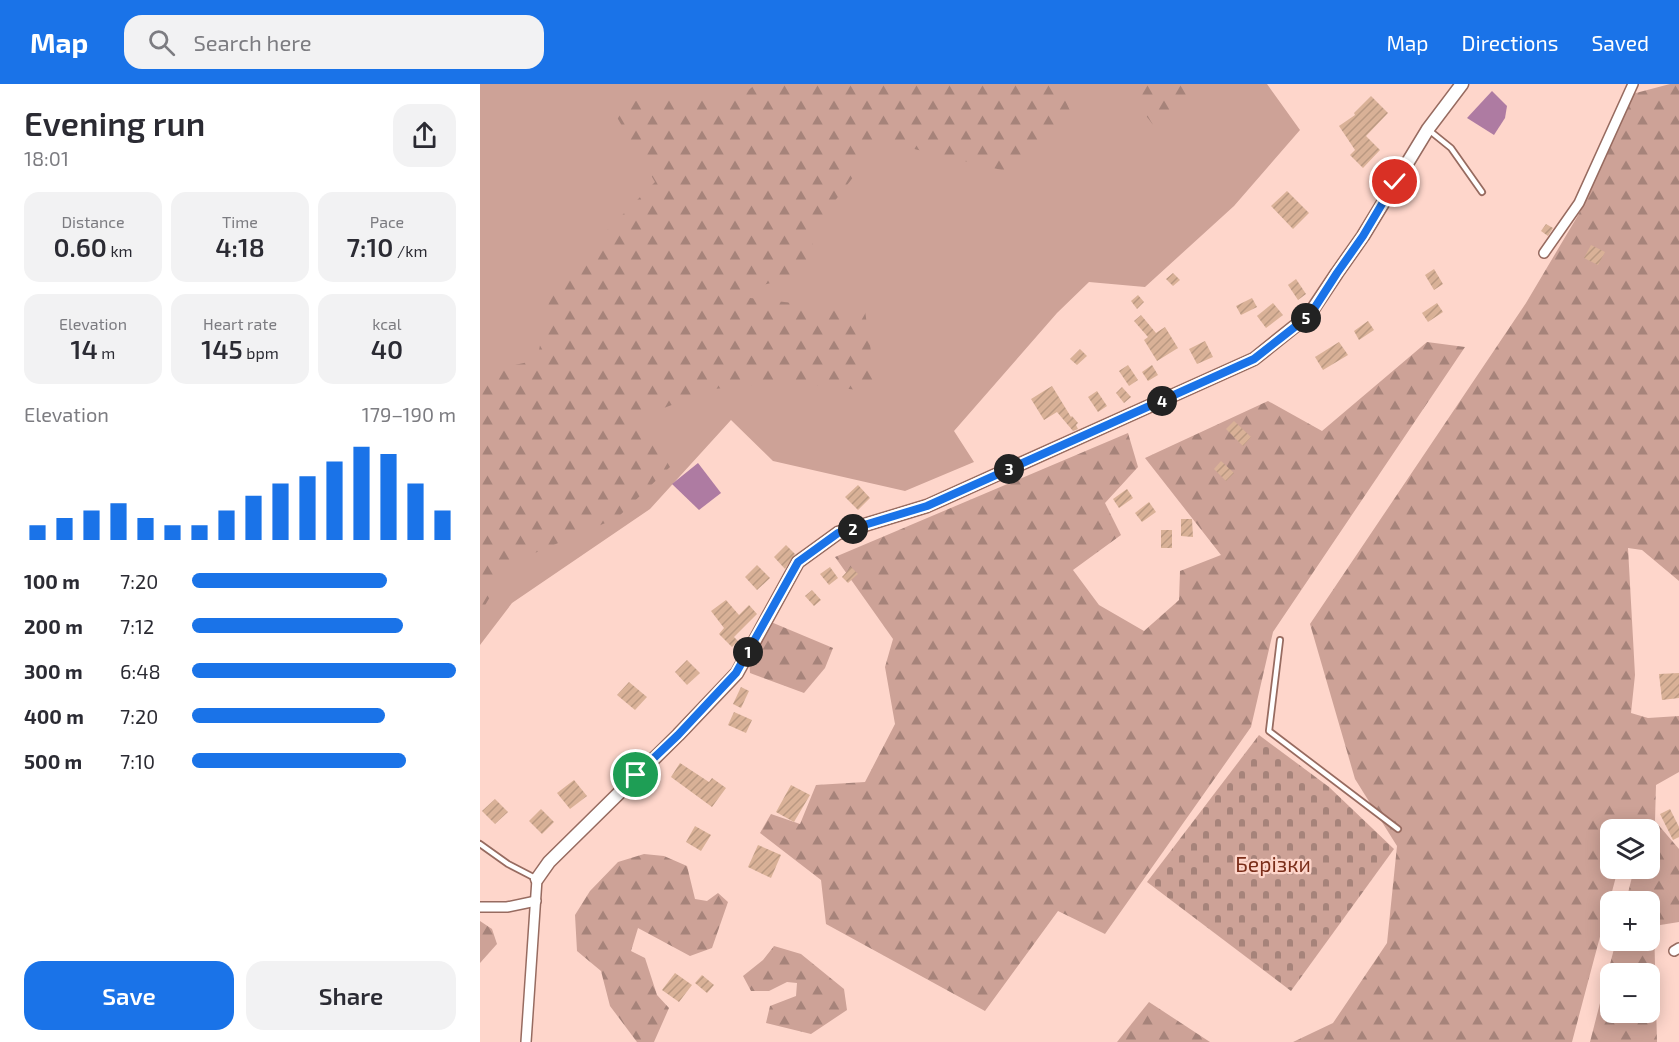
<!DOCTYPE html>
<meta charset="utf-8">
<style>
body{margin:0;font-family:"Exo 2",sans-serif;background:#f2f2f3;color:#2b2b33;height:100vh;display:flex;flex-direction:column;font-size:22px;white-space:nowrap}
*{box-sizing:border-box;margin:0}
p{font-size:20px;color:#7c7c81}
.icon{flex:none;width:33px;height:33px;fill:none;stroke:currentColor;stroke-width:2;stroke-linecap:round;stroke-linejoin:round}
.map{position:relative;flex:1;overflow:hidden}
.sheet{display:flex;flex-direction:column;background:#fff;width:480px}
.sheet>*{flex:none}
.controls{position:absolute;left:1120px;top:735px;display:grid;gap:12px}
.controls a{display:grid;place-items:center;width:60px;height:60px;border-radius:12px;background:#fff;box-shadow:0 3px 15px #0003;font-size:30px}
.pin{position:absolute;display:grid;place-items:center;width:51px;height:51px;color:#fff;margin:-26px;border:3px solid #fff;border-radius:50%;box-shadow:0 2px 6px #0007}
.km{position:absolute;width:30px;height:30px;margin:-15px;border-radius:50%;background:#222;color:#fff;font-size:16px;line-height:30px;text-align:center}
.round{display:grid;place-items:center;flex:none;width:63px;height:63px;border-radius:18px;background:#f2f2f3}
.summary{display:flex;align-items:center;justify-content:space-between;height:102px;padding:0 24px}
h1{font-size:33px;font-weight:600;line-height:45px}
.stats{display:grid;grid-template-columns:repeat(3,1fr);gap:9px;height:102px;padding:6px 24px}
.stats div{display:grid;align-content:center;border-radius:15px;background:#f2f2f3;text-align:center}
.stats b{font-size:26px;font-weight:600}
.stats small{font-size:16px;font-weight:400}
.stats p{font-size:16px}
.chart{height:168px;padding:12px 24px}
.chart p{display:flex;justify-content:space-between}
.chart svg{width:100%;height:108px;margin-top:6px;stroke:#1a73e8;stroke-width:6}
.primary-button{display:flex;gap:12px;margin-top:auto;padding:12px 24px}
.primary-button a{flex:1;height:69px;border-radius:18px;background:#1a73e8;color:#fff;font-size:24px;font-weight:600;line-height:69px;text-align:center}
.primary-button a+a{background:#f2f2f3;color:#2b2b33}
ul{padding:0 24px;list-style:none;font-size:20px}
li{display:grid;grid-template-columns:96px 72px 1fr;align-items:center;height:45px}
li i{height:15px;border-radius:8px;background:#1a73e8}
header{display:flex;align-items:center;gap:36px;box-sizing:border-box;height:84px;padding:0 30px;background:#1a73e8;color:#fff}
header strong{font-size:28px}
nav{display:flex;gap:33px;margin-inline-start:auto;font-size:21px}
.search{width:420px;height:54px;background:#f2f2f3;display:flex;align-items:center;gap:15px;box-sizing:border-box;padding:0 21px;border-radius:18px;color:#7c7c81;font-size:22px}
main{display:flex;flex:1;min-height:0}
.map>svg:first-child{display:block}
.green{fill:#cda297}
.forest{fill:url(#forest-firs);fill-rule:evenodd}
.cemetery{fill:url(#cemetery-stones)}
.water{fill:#ae7ba2}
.building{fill:url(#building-hatch)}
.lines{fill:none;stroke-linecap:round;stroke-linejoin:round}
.lane-casing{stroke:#976b60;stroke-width:8}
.street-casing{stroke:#976b60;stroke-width:12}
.secondary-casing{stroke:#976b60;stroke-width:15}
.lane{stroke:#fff;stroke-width:4.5}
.street{stroke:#fff;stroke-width:9}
.secondary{stroke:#fff;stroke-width:12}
.route-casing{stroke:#fff;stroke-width:12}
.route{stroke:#1a73e8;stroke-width:8}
.labels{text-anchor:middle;stroke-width:4.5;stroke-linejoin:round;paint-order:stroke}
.park-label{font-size:21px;fill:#7a2d19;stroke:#fed6cb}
</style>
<header>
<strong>Map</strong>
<div class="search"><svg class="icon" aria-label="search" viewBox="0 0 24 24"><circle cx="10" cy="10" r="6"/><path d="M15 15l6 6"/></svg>Search here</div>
<nav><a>Map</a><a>Directions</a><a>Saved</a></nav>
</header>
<main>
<section class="sheet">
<div class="summary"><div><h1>Evening run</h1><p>18:01</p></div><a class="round"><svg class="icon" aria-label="share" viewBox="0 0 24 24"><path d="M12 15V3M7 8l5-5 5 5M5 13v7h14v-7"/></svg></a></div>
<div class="stats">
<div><p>Distance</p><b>0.60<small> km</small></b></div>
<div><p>Time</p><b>4:18</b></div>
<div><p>Pace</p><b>7:10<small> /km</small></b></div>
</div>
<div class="stats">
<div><p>Elevation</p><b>14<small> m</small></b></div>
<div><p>Heart rate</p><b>145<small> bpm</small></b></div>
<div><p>kcal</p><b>40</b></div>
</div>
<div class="chart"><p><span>Elevation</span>179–190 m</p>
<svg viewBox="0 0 160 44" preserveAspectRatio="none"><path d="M5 44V38M15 44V35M25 44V32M35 44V29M45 44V35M55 44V38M65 44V38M75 44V32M85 44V26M95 44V21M105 44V18M115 44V12M125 44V6M135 44V9M145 44V21M155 44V32"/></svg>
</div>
<ul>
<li><b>100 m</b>7:20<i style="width:74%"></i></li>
<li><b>200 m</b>7:12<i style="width:80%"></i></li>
<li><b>300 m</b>6:48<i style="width:100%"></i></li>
<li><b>400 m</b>7:20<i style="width:73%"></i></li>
<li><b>500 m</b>7:10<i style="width:81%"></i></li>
</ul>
<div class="primary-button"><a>Save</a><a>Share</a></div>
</section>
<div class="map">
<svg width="1199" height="958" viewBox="0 0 1199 958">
<defs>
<pattern id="forest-firs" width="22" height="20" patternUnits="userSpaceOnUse" patternTransform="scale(1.5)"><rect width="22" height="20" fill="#cda297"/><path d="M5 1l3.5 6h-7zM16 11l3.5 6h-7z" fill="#a6837a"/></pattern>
<pattern id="cemetery-stones" width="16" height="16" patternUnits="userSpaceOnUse" patternTransform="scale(1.5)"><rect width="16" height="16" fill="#cda297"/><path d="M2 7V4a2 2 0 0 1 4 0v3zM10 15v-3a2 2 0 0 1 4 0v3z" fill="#a6837a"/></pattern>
<pattern id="building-hatch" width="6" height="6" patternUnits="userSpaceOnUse" patternTransform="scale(1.5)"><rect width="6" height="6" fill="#d9b197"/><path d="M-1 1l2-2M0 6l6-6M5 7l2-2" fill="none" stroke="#ba9881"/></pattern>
</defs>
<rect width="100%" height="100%" fill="#fed6cb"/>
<!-- green -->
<path class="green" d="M 0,0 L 787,0 L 820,46 L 754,122 L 665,203 L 609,198 L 577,229 L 474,347 L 494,378 L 425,407 L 293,377 L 251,336 L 170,425 L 32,519 L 0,561 Z"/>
<!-- forest -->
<g class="forest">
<path d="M 276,0 L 578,0 L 591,29 L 534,89 L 401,57 L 337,140 L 326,190 L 243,211 L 385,227 L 397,308 L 304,298 L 234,305 L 160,333 L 190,383 L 137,434 L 29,480 L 0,530 L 0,289 L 57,276 L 72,202 L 175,98 L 128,18 L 260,13 Z"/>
<path d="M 642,0 L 713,0 L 680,50 Z"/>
<path d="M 1190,0 L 1199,0 L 1199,497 L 1162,466 L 1148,464 L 1155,591 L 1151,629 L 1168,634 L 1199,632 L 1199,688 L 1176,701 L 1175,737 L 1199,765 L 1199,838 L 1174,842 L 1177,958 L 1110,958 L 1136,857 L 1170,856 L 1170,818 L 1146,817 L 1154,785 L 1170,784 L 1170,746 L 1131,746 L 1131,784 L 1138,785 L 1092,958 L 813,958 L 853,939 L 907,859 L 917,762 L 875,695 L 830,540 L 1046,219 L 1100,128 L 1152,10 ZM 1131,890 L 1170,890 L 1170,928 L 1131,928 Z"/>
<path d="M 947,258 L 985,263 L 793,548 L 771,643 L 625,850 L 578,827 L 505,927 L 346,840 L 341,796 L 280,749 L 291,730 L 320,740 L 336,701 L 385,698 L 415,640 L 405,583 L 413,555 L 355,473 L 648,349 L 658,383 L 625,419 L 641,451 L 593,486 L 619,521 L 664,547 L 699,516 L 700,487 L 741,471 L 665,374 L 788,317 L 842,347 Z"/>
<path d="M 291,538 L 353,564 L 345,584 L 324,609 L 270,589 L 269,576 Z"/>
<path d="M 164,770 L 184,772 L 207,782 L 215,815 L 227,817 L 238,809 L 248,818 L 232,864 L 210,872 L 158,844 L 151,867 L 165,874 L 177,911 L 189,924 L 174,958 L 157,958 L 130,922 L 121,887 L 97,867 L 95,831 L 110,807 L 138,778 Z"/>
<path d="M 0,837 L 12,845 L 17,860 L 0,879 Z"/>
<path d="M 294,862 L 321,870 L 364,905 L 367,926 L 331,950 L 286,939 L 290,922 L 316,912 L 317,899 L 307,898 L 289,907 L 271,907 L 263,892 L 283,876 Z"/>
<path d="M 669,918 L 730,958 L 637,958 Z"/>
</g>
<!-- cemetery -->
<path class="cemetery" d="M 779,651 L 849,703 L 914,765 L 811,907 L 667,798 Z"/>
<!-- water -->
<g class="water">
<path d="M 1012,7 L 1027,22 L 1025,34 L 1014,51 L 987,34 Z"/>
<path d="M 218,379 L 241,409 L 219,426 L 192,400 Z"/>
</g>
<!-- building -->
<g class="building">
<path d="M 891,12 L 908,29 L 886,52 L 900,66 L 883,84 L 870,71 L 875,66 L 859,42 L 875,31 L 874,29 Z"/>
<path d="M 807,107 L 829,129 L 813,145 L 791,122 Z"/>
<path d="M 1066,140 L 1073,144 L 1068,152 L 1061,147 Z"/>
<path d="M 1111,161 L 1125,168 L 1118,181 L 1104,174 Z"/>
<path d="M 954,185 L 963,200 L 954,206 L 945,191 Z"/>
<path d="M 693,189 L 700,196 L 693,202 L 686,195 Z"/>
<path d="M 816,195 L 826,210 L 818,216 L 808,201 Z"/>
<path d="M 658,211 L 664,218 L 657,225 L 651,217 Z"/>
<path d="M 772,214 L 777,223 L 761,231 L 756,222 Z"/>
<path d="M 793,219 L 803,231 L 786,244 L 777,232 Z"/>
<path d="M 957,219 L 963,228 L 948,238 L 942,229 Z"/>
<path d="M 661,231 L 676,249 L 685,243 L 698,264 L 677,277 L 664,256 L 668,253 L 654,237 Z"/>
<path d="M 888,237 L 894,246 L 879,256 L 874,247 Z"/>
<path d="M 725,257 L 733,273 L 717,280 L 709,265 Z"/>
<path d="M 859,258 L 868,271 L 843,286 L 835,273 Z"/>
<path d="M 600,265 L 607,272 L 597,281 L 590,275 Z"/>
<path d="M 648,281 L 658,296 L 649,302 L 639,287 Z"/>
<path d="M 672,281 L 678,291 L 668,297 L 662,288 Z"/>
<path d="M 572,302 L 591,333 L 592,332 L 598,339 L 596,341 L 598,345 L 593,347 L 577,328 L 564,336 L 551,315 Z"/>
<path d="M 642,303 L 651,313 L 644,319 L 636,309 Z"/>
<path d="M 617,307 L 627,322 L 618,328 L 608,313 Z"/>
<path d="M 754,337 L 771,353 L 763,362 L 746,345 Z"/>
<path d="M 741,377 L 754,389 L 746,397 L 734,385 Z"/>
<path d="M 378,401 L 390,414 L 378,426 L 365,413 Z"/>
<path d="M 647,405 L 653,414 L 639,424 L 633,415 Z"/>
<path d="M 669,418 L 676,428 L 662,438 L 655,429 Z"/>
<path d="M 701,435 L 712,435 L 713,453 L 701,452 Z"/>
<rect x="681" y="446" width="11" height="18"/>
<path d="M 306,461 L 315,470 L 305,485 L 294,473 Z"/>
<path d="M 277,481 L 290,494 L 277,506 L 265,493 Z"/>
<path d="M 350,483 L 358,494 L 349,501 L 340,490 Z"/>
<path d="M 371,483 L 378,490 L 368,499 L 362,493 Z"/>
<path d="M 332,506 L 341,516 L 334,522 L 325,512 Z"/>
<path d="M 246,516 L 259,531 L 269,521 L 277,530 L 254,553 L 258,557 L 252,563 L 239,550 L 244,544 L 231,527 Z"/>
<path d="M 207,576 L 220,589 L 207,601 L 195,588 Z"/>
<path d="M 1199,589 L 1199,614 L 1182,616 L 1179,590 Z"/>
<path d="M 149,598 L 167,613 L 155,626 L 137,611 Z"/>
<path d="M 261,603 L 269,607 L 261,624 L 253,620 Z"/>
<path d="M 254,628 L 272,636 L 266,649 L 248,641 Z"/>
<path d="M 200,679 L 229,698 L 232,694 L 246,704 L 232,723 L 191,693 Z"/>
<path d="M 94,696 L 107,712 L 90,725 L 77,709 Z"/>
<path d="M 311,701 L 330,711 L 314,738 L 296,728 Z"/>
<path d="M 15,715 L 28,728 L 15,740 L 2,727 Z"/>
<path d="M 61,725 L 74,738 L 62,750 L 49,737 Z"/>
<path d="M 1190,725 L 1199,743 L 1199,753 L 1193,756 L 1180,730 Z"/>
<path d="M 215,742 L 231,751 L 221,767 L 206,758 Z"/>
<path d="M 278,761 L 301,771 L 291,794 L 268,783 Z"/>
<path d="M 195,889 L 212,901 L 199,918 L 182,906 Z"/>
<path d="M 222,891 L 234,901 L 227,909 L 215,899 Z"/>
</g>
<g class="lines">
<!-- lane casing -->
<g class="lane-casing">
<g id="lane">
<path d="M 950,47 L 971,64 L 1002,108"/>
<path d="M 800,556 L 789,647 L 918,745"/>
<path d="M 0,760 L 28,780 L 57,795"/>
</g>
</g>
<!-- street casing -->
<g class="street-casing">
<g id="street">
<path d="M 1064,169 L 1099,119 L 1153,0"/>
<path d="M 0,823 L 27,823 L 56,817"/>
<path d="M 1194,867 L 1199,864"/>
<path d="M 46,958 L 57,795"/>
</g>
</g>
<!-- secondary casing -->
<g class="secondary-casing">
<path id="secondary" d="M 57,795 L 69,778 L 198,651 L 257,589 L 318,478 L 358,449 L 447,422 L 774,275 L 829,231 L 857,189 L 883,152 L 948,45 L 982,0"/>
</g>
<!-- lane -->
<use href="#lane" class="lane"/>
<!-- street -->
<use href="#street" class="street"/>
<!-- secondary -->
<use href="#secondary" class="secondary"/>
</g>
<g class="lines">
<!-- route casing -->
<g class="route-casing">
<path id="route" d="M 156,691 L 198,651 L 256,589 L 318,478 L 358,449 L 447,422 L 774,275 L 830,231 L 857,189 L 883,152 L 915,98"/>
</g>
<!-- route -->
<use href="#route" class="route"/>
</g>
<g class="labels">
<!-- park labels -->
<g class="park-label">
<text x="793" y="788">Берізки</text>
</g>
</g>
</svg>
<div class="controls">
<a><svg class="icon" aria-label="layers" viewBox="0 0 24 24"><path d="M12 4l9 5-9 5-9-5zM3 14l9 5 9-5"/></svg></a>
<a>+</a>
<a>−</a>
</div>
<div class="pin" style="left:156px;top:691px;background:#1e9e55"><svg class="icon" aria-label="arrive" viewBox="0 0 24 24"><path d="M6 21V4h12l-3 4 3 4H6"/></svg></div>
<div class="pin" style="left:915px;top:98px;background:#d93025"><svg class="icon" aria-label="check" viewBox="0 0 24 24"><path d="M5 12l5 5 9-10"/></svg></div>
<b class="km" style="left:268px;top:568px">1</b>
<b class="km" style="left:373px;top:445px">2</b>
<b class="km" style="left:529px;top:385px">3</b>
<b class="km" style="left:682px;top:317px">4</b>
<b class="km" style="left:826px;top:234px">5</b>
</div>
</main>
